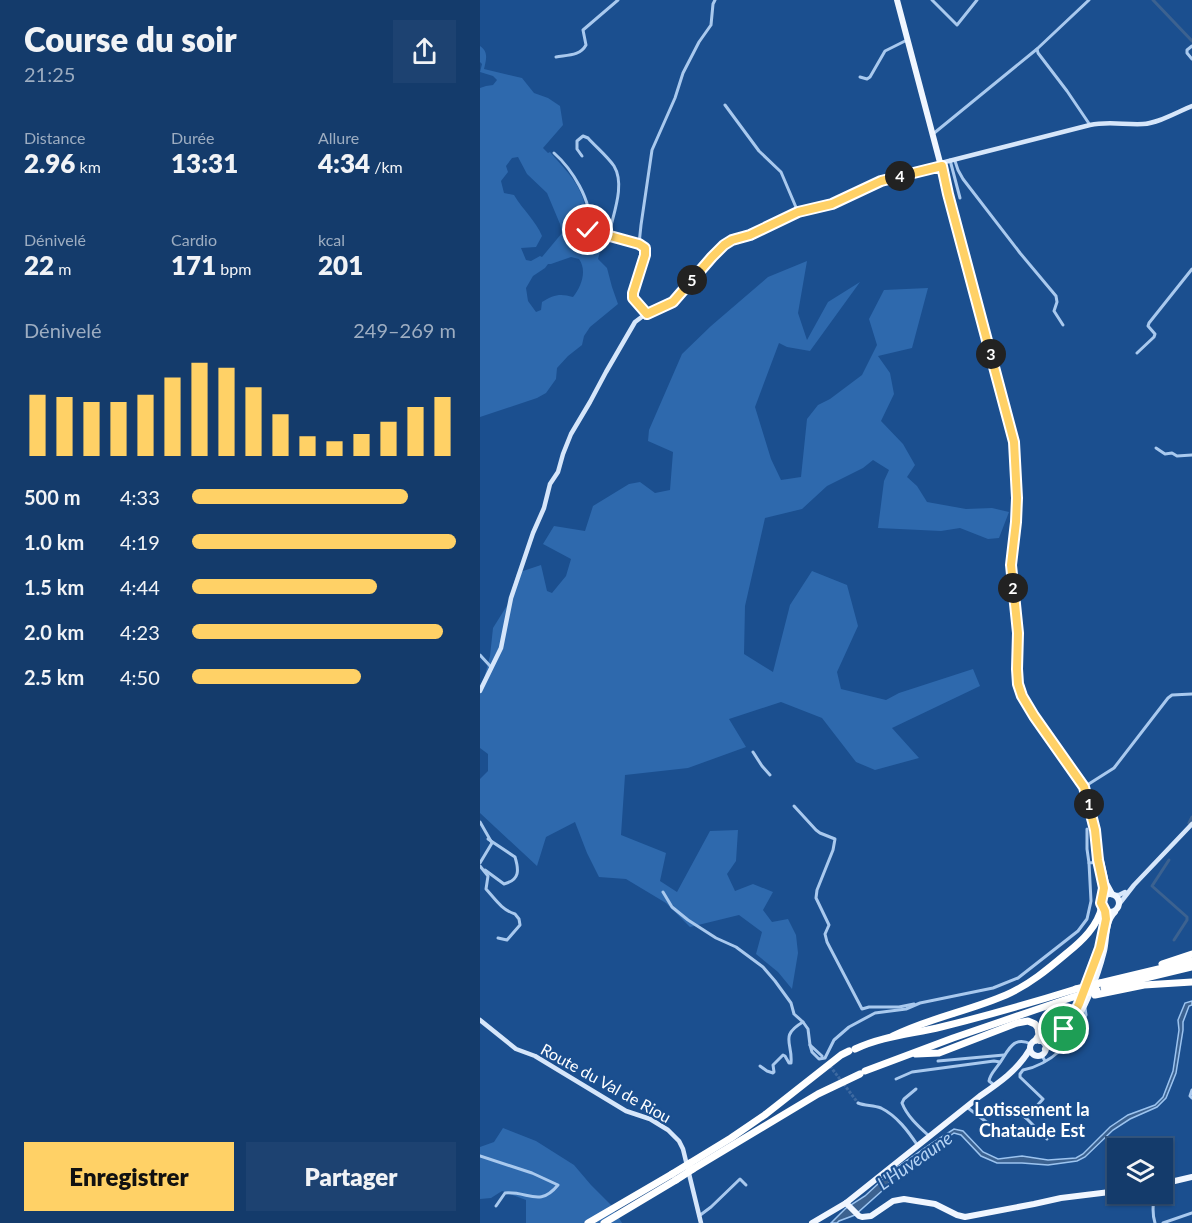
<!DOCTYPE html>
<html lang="fr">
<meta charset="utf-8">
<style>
body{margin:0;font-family:Lato,sans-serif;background:#1d4271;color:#f1f3f6;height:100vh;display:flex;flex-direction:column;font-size:22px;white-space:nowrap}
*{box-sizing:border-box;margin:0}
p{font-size:20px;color:#9dadc1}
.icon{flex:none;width:33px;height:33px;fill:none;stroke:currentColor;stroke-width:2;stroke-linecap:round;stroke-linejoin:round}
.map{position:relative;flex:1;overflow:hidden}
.sheet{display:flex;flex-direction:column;background:#143b6b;width:480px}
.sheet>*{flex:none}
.controls{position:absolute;left:627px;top:1138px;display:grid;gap:12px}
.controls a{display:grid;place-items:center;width:66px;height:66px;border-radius:0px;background:#143b6b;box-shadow:0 2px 4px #0004,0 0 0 2px #33557e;font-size:30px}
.pin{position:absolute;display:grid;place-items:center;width:51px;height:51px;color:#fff;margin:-26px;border:3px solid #fff;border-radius:50%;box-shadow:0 2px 6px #0007}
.km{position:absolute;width:30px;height:30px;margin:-15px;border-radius:50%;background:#222;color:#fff;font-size:16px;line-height:30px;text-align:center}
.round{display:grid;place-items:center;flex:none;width:63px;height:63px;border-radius:0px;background:#1d4271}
.headline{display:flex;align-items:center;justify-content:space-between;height:102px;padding:0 24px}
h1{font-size:33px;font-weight:800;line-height:45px}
.stats{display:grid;grid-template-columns:repeat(3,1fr);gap:9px;height:102px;padding:6px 24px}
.stats div{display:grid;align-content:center}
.stats b{font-size:26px;font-weight:800}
.stats small{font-size:16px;font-weight:400}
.stats p{font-size:16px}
.chart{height:168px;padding:12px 24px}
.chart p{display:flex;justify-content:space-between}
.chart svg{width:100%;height:108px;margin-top:6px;stroke:#ffd166;stroke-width:6}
.primary-button{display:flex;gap:12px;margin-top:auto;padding:12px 24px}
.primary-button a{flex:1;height:69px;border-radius:0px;background:#ffd166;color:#111;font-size:24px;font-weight:800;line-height:69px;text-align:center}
.primary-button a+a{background:#1d4271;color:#f1f3f6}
ul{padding:0 24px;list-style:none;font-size:20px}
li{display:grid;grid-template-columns:96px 72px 1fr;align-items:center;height:45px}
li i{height:15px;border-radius:8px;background:#ffd166}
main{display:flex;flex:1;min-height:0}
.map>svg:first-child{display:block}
.green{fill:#2e69ad;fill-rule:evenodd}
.water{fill:#3c6290;stroke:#9cc4f0;stroke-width:1.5}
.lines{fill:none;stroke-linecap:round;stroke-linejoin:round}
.canal{stroke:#3c6290;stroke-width:3}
.street-tunnel{stroke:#3d69a0;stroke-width:3;stroke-dasharray:3 1.5;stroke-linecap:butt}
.street{stroke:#a9c9ee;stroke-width:3}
.secondary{stroke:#d6e6fa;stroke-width:4.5}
.primary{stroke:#f0f6ff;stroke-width:6}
.highway{stroke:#fff;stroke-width:7}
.highway-bridge{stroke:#fff;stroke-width:7}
.route-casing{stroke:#fff;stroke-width:12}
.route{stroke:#ffd166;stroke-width:8}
.labels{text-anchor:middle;stroke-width:4.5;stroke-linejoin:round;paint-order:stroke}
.street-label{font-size:16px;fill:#fff;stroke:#1b4f8f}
.neighbourhood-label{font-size:18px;font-weight:bold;fill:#fff;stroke:#1b4f8f}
.water-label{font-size:18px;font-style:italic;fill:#b5d3f5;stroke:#1b4f8f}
</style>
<main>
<section class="sheet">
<div class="headline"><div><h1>Course du soir</h1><p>21:25</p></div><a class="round"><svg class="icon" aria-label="share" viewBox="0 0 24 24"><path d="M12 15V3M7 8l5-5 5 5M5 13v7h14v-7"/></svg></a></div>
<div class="stats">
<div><p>Distance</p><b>2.96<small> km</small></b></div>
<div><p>Durée</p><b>13:31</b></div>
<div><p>Allure</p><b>4:34<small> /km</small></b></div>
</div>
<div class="stats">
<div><p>Dénivelé</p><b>22<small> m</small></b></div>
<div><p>Cardio</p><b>171<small> bpm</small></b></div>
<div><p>kcal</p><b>201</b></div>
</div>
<div class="chart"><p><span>Dénivelé</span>249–269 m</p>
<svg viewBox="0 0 160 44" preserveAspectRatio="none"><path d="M5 44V19M15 44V20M25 44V22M35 44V22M45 44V19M55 44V12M65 44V6M75 44V8M85 44V16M95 44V27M105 44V36M115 44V38M125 44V35M135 44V30M145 44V24M155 44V20"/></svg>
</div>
<ul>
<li><b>500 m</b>4:33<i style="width:82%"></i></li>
<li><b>1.0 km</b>4:19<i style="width:100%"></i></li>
<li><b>1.5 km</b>4:44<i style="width:70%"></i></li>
<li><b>2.0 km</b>4:23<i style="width:95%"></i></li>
<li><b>2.5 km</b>4:50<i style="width:64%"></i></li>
</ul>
<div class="primary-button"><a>Enregistrer</a><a>Partager</a></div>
</section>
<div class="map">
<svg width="712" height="1223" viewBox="0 0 712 1223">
<rect width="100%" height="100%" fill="#1b4f8f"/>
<!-- green -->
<g class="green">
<path d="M 0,46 C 9,52 6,60 4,69 L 42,78 L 54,93 L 68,98 L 80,106 L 83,125 L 63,148 L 68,153 L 70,152 C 81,165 96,179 102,196 C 106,205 106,215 107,225 L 124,237 L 118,259 L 127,268 L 132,287 L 138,304 L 110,327 L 104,336 L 102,345 L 88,356 L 77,368 L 76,379 L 66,393 L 57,398 L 0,417 L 0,88 L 6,86 L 13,85 L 17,80 L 13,76 L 0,72 L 2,64 L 0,62 ZM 38,157 L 47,174 L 67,193 L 80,224 L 82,233 L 62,257 L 60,256 L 51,261 L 46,260 L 41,248 L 56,247 L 62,236 C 56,221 43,210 34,195 L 24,193 L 21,181 L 28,172 L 26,166 L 32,158 ZM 91,257 L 99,259 C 107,270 102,286 93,297 C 80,293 73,295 62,302 L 61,310 L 56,312 L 48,301 L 46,288 L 53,276 L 65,268 L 68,264 L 71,264 Z"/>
<path d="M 327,261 L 318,313 L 327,340 L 348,302 L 380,282 L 330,351 L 307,347 L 299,343 L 275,407 L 291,459 L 301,480 L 321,477 L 327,419 L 338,405 L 350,399 L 382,375 L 397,345 L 389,319 L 404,290 L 448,288 L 432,348 L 398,356 L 410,373 L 414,394 L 401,421 L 423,444 L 435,465 L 427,477 L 437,486 L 447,502 L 486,509 L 512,508 L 529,512 L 519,538 L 508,539 L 480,528 L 461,531 L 398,528 L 404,481 L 409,470 L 393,460 L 383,468 L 347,486 L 322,509 L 285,518 L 265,606 L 264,654 L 293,672 L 310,605 L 332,571 L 367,585 L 378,626 L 357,672 L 361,689 L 406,700 L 419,693 L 493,669 L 500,686 L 412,728 L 439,758 L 395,770 L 376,762 L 342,718 L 301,702 L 249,719 L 266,747 L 208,768 L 145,775 L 141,835 L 186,853 L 180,881 L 197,892 L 230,831 L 258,830 L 256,861 L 247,874 L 255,891 L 273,884 L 293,892 L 283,910 L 292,922 L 308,919 L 316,935 L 318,953 L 312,989 L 298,972 L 276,954 L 282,932 L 259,915 L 210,927 L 186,903 L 146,879 L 119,877 L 107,853 L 95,822 L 66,837 L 57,866 L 0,813 L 0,779 L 8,771 L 8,754 L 0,748 L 0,694 L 10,656 L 13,628 L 28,604 L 37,573 L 61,565 L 67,591 L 72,593 L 86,576 L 91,559 L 63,544 L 74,526 L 105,531 L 113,506 L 149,484 L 160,482 L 175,493 L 190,490 L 193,452 L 168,441 L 169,430 L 202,354 L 231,326 L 288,277 Z"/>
<path d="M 23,1128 L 56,1141 L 94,1165 L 111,1185 L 132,1206 L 142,1223 L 46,1223 L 46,1200 L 22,1191 L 11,1198 L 0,1199 L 0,1147 L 14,1142 Z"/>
</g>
<!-- water -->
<path class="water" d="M 712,1001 L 712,1005 L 709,1006 L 703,1022 L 703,1030 L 696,1073 L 686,1098 L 677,1107 L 650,1119 L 633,1130 L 605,1157 L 597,1161 L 568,1165 L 542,1163 L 517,1163 L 501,1156 L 481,1135 L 474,1133 L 417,1174 L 403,1190 L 375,1215 L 359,1221 L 357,1223 L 351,1223 L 366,1208 L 385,1196 L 413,1170 L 452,1143 L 474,1129 L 483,1131 L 503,1152 L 518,1159 L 542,1156 L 568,1160 L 596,1158 L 603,1154 L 630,1127 L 648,1115 L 675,1105 L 683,1097 L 693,1071 L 699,1030 L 698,1020 L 705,1003 Z"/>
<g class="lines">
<!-- canal -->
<g class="canal">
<path d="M 673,0 L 712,41"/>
<path d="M 709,823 L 712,817"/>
<path d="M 689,860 L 672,886 L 707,917 L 707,920 L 694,940"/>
</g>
<!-- street-tunnel -->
<path class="street-tunnel" d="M 350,1066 L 378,1103"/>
<!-- street -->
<g class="street">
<path d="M 452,0 L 477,25 L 497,0"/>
<path d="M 712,46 L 707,50 L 707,53 L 712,59"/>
<path d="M 557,49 L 558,53 L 587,91 L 610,125"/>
<path d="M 76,57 C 88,55 100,56 106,45 L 103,30 L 138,0"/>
<path d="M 380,77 L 387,79 L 390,77 L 405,51 L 427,40"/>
<path d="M 245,105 L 279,151 L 301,172 L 318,212"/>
<path d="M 453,134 L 557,49 L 609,0"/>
<path d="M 74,153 C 91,168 113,201 109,226 C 108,233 102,235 100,242 L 103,246 C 115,248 119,237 130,236"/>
<path d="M 102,156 L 97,149 L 97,141 L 103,136 L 108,138 C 116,147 127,156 134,166 C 145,184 134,212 130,230 L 130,236 L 159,244"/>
<path d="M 470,160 L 480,198"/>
<path d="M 475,161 L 478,170 L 483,179 L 540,253 L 576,296 L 577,302 L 574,311 L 583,325"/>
<path d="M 167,313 L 153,298 L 153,293 L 165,250 L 165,248 L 159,244 L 161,225 L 172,150 L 195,98 L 203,73 L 219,42 L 231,25 L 233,4 L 235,0"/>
<path d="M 657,353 L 674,337 L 675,334 L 668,326 L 669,323 L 712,269"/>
<path d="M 676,448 L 685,454 L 692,453 L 697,456 L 712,455"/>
<path d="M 0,655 L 11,667"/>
<path d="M 273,752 L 282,766 L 290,775"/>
<path d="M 604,787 L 634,768 L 688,698 L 692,695 L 712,694"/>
<path d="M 314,806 L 336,830 L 340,833 L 355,839 L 353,850 L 337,890 L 336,898 L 349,925 L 345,934 L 347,942 L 382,1009 L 389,1007 L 419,1007 L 434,1004"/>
<path d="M 0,822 L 12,843 L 0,863"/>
<path d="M 607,829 L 607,849 L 609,863"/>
<path d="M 0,866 L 8,876 L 6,889 C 15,899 22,910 35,914 L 39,919 L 40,925 L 27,940 L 18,938"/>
<path d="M 5,870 L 24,884 C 40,880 39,870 35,857 L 8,839"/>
<path d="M 183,892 L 192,907 L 208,920 L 236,938 L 256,947 L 283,967 L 295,981 L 311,1003 L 314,1014 L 323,1022 L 328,1029 L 330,1045 L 342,1056"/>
<path d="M 330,1045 L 332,1052 L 339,1059 L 345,1058 L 354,1040 L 369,1027 L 395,1013 L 426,1009 L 440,1003 L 513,988 L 538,978 L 598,931 L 607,919 L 611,901 L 609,863 L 619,862"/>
<path d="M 561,1054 L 565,1061"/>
<path d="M 458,1061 L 524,1055"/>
<path d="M 280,1066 L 287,1071 L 293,1073 L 294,1072 L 293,1065 L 303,1055 L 305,1056 L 309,1063 L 311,1063 C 313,1043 299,1036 323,1022"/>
<path d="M 416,1079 L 432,1072 L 514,1061 L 520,1062"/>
<path d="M 514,1085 L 509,1081 C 510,1074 515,1070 519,1064 C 528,1052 532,1035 551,1044"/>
<path d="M 436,1089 L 424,1099 L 422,1103 C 427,1116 438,1126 448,1135"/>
<path d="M 712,1090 L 710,1096 L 712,1098"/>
<path d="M 378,1103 C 385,1106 393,1105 401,1108 C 417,1116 428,1131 438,1146"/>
<path d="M 488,1108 L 513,1127"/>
<path d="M 541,1114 L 546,1118"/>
<path d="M 567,1139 L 546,1118 L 563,1099 L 540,1077 L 540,1074 L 543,1070 C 570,1065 596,1040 606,1015 L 605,1008"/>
<path d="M 0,1156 L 52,1173 L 78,1185 C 59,1208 49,1191 25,1193 L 16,1206"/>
<path d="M 674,1194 C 674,1206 671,1210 675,1223"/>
<path d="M 219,1216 L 231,1207 L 260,1179 L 266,1185"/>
<path d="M 683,1223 L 712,1213"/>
</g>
<!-- secondary -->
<g class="secondary">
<path d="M 461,163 L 610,125 C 628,121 645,125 663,124 C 679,123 697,112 712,106"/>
<path d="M 0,691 L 21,648 L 31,598 L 53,533 L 64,508 L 70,484 L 78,472 L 83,454 L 91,434 L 110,402 L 126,372 L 155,322 L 167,313 L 193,302 L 232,257 L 244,245 L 252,240 L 270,235 L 318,212 L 352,204 L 401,181 L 462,166"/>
<path d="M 635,895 L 639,895 L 645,892"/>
<path d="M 640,903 L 654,885 L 712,824"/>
<path d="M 0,1020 L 36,1049 L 55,1056 L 146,1111 L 170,1119 L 188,1130 L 199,1141 L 203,1149 L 221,1223"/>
</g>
<!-- primary -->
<g class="primary">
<path d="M 417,0 L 534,442 L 536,498 L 536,522 L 531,565 L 538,633 L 537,669 L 538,684 L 542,696 L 554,716 L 604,787 L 626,883 L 632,894"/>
<circle cx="630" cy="903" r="9"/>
<path d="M 623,899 L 624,888 L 623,884"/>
<circle cx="558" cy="1048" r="8"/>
<path d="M 560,1041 C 596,1039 617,961 624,932"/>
<path d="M 565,1049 C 572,1043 581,1039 587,1032 C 604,1014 618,975 624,951 C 627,939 625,921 635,912"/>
<path d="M 682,1184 L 712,1177"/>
<path d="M 366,1203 L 379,1216 L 382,1217 L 391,1216 L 413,1201 L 424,1199 L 455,1204 L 477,1215 L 485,1217 L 554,1204 L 581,1198 L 638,1191"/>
<path d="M 332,1223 L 366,1203 L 500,1096 C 519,1083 538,1070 550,1049"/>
</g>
<!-- highway -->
<g class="highway">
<path d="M 682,964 L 712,954"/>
<path d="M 620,983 L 712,961"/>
<path d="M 624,988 L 712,967"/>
<path d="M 615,995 L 664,985 L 712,982"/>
<path d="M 413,1036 C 449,1018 489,1011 526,995 C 549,985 568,969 587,953 C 602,941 618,926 622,906"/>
<path d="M 375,1049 C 402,1036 432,1034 461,1027 C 506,1016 551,1003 596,989"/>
<path d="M 436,1054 L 459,1053 L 537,1023 L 548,1021 L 555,1024 L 558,1028 L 559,1035 L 556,1040"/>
<path d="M 385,1071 L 473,1038 L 593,997"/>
<path d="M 210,1163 L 251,1138 L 286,1114 L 361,1055 L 369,1051"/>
<path d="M 213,1169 L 338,1094 L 380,1074"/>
<path d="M 108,1223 L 192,1174"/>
<path d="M 124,1223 L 196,1180"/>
</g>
<!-- highway-bridge -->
<g class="highway-bridge">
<path d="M 596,989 L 620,983"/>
<path d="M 593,997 L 617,990"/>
<path d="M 192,1174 L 210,1163"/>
<path d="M 196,1180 L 213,1169"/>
</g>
</g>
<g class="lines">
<!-- route casing -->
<g class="route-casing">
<path id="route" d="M 108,230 L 101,237 L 100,243 L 103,246 C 115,248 119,237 130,236 L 159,244 L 165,248 L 165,255 L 153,293 L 153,298 L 167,314 L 193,302 L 232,257 L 244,245 L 252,240 L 270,235 L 318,212 L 352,204 L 401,181 L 462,166 L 468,194 L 534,442 L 537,498 L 536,522 L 531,565 L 538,633 L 537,669 L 538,684 L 542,696 L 554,716 L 604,787 L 615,830 L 618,860 L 624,888 L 621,903 L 625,911 L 626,919 L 620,948 L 599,1004 L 592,1018 L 584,1029"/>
</g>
<!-- route -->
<use href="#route" class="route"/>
</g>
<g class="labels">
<!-- street labels -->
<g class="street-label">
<text transform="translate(126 1083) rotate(29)" y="6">Route du Val de Riou</text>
</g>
<!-- neighbourhood labels -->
<g class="neighbourhood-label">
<text x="552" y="1116">Lotissement la<tspan x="552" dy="21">Chataude Est</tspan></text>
</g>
<!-- water labels -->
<g class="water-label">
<text transform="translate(435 1161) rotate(-35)" y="6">L'Huveaune</text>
</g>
</g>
</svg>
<div class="controls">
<a><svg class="icon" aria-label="layers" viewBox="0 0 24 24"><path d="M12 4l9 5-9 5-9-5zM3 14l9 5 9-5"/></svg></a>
</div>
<div class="pin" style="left:584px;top:1029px;background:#1e9e55"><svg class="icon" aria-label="arrive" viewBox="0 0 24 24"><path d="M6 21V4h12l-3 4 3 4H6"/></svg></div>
<div class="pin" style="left:108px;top:230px;background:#d93025"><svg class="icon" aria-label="check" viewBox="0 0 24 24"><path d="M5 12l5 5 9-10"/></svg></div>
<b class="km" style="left:609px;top:804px">1</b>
<b class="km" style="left:533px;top:588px">2</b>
<b class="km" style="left:511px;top:354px">3</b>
<b class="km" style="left:420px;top:176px">4</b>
<b class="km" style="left:212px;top:280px">5</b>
</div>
</main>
